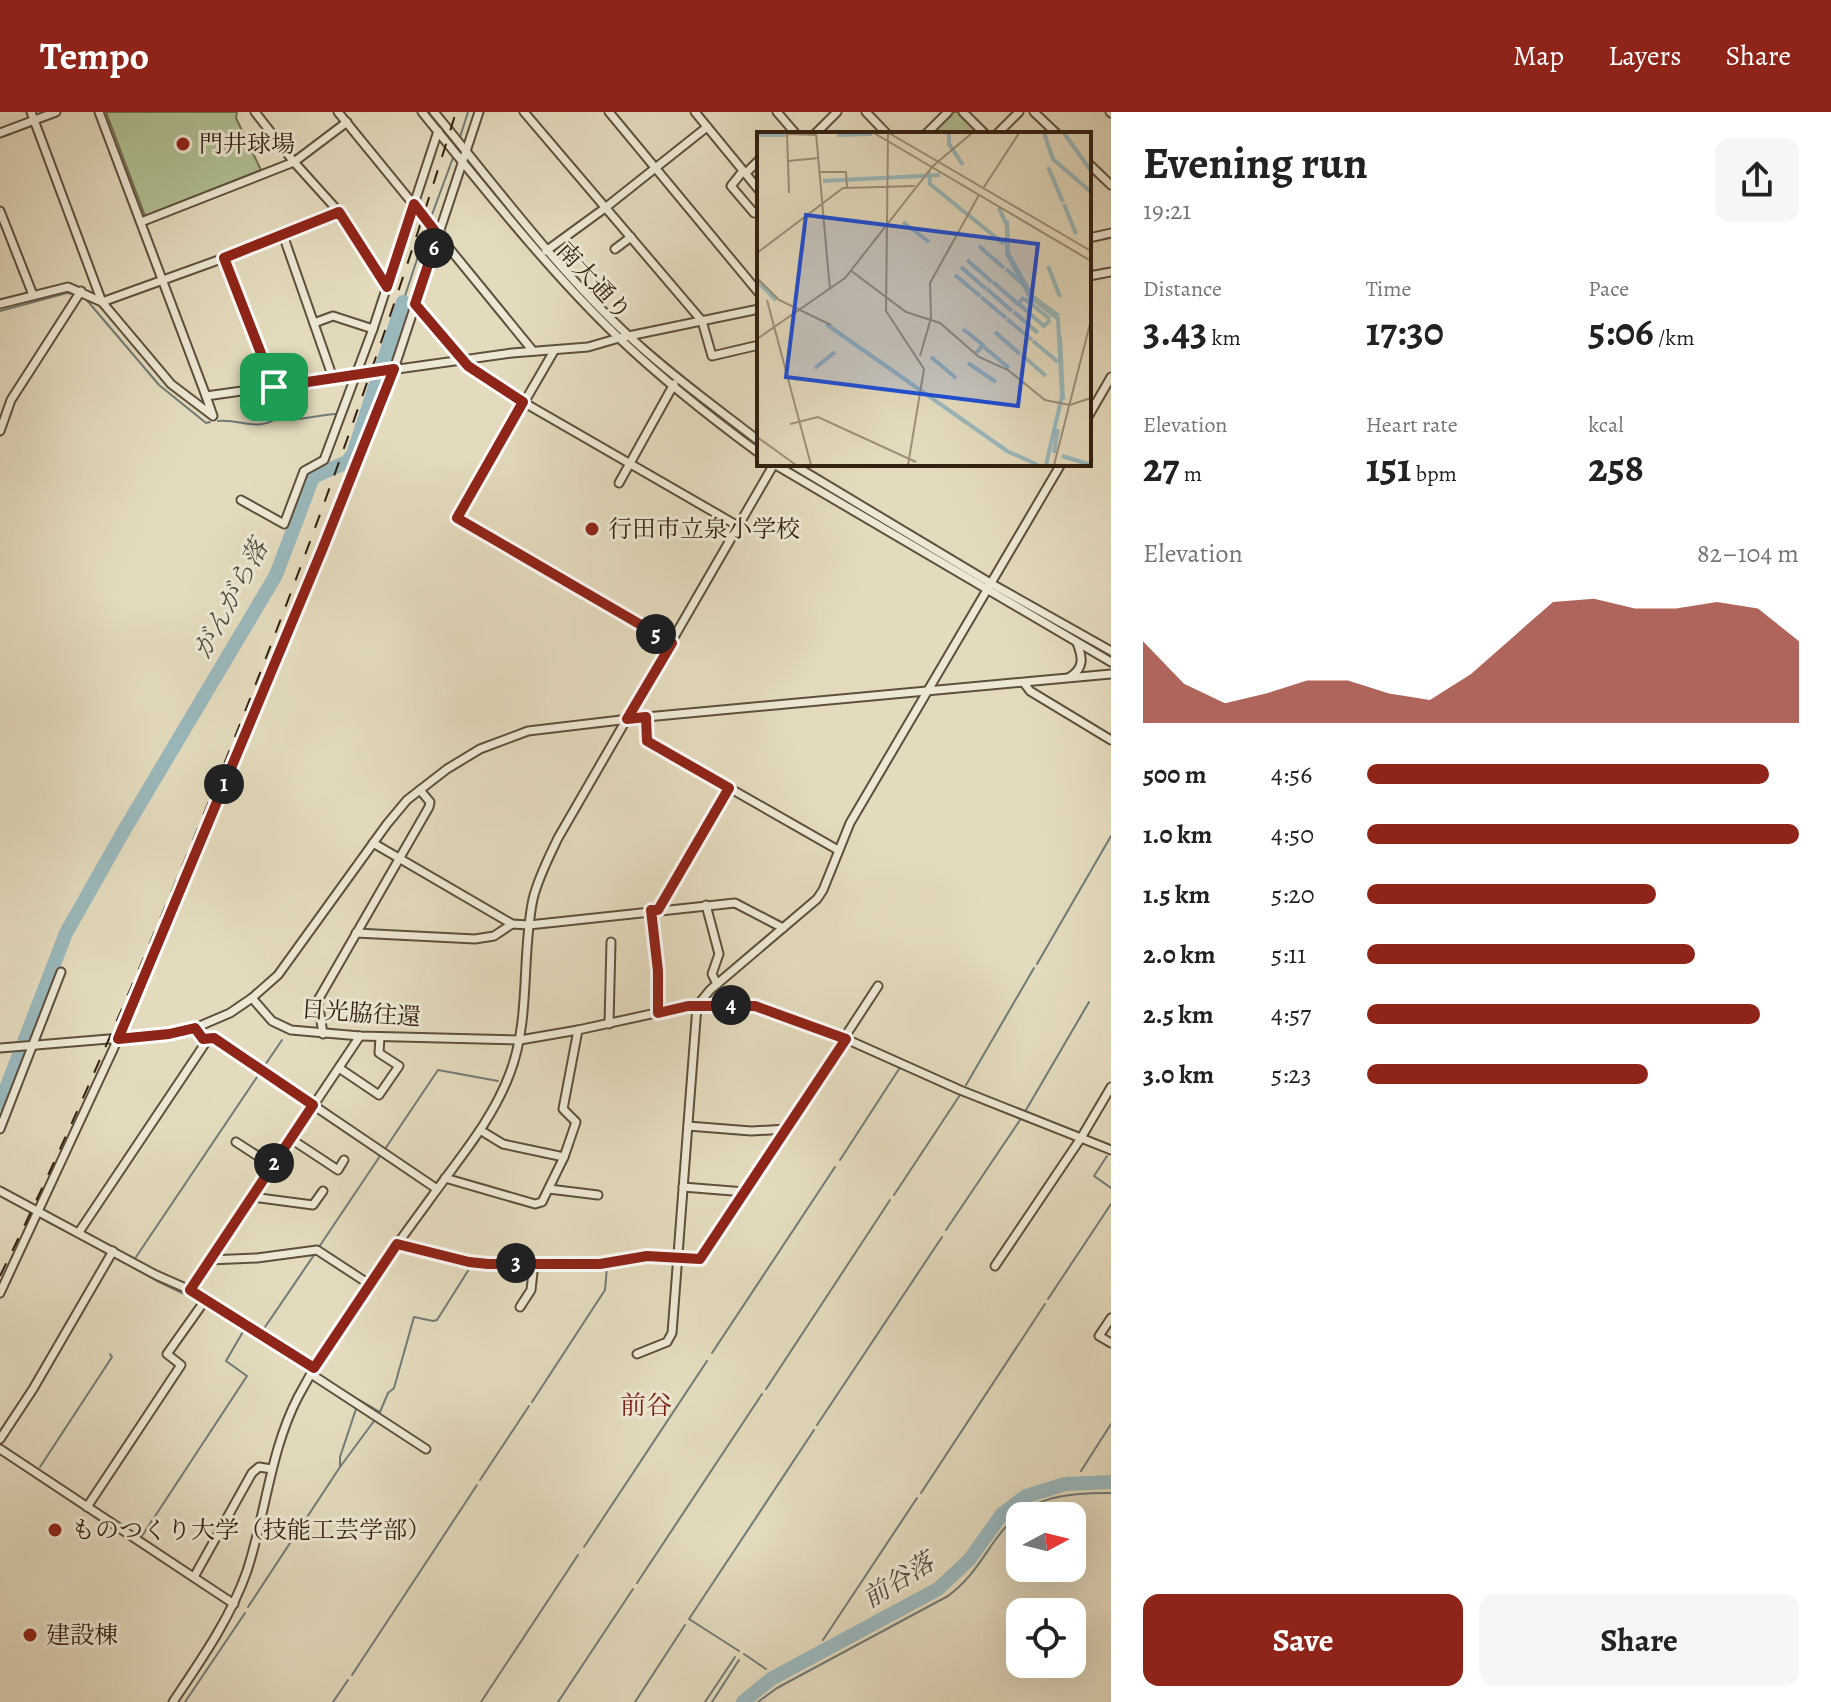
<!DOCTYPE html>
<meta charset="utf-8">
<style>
body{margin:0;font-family:Alegreya,"Noto Serif JP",serif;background:#f6f6f6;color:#222;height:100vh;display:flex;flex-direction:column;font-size:30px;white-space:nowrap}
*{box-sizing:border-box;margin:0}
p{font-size:26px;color:#767676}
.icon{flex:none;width:44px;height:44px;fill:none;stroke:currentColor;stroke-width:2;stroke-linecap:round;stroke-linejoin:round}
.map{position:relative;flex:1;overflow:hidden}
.details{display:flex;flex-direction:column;background:#fff;width:720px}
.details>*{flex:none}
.needle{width:52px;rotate:83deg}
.controls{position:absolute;left:1006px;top:1390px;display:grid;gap:16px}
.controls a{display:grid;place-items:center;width:80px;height:80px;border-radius:16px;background:#fff;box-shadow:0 8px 32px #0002;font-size:40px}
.pin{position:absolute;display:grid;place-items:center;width:68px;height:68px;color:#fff;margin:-34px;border-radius:16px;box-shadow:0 4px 12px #0006}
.km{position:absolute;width:40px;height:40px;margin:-20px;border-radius:50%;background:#222;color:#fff;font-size:22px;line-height:40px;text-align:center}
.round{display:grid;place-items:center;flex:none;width:84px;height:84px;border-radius:16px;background:#f6f6f6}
.headline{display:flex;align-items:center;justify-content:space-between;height:136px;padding:0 32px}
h1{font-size:44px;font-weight:700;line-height:60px}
.metrics{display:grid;grid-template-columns:repeat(3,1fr);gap:12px;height:136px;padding:8px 32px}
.metrics div{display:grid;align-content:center}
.metrics b{font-size:40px;font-weight:700}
.metrics small{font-size:22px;font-weight:400}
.metrics p{font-size:22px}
.chart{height:224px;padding:16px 32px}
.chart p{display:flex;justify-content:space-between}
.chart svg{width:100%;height:144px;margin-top:8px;fill:#8f2418;opacity:.7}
.button{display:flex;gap:16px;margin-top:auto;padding:16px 32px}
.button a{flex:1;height:92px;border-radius:16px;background:#8f2418;color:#fff;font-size:32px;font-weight:700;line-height:92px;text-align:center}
.button a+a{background:#f6f6f6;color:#222}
ul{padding:0 32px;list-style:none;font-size:26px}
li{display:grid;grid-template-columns:128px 96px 1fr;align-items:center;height:60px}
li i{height:20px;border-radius:10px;background:#8f2418}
header{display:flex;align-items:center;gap:48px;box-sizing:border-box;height:112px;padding:0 40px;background:#8f2418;color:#fff}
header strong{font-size:38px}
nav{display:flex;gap:44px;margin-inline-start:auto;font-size:28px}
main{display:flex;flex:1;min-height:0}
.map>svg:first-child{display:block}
.green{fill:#b1c194;stroke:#717052;stroke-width:2}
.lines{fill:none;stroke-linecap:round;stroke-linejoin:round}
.stream{stroke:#707b78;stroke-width:2}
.river{stroke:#9ab8bc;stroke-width:14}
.minor-casing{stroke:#5e4f3c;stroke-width:11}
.minor{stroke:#ede8d5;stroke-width:7}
.rail{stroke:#312011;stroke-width:2;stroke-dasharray:14 14;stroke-linecap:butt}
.route-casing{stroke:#fff;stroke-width:16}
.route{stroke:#8f2418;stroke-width:10}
.poi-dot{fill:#8f2418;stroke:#ede8d5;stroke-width:3}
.labels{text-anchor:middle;stroke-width:6;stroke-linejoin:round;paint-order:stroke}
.poi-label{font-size:24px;fill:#312011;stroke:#ede8d5;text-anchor:start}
.street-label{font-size:24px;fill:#312011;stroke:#ede8d5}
.water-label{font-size:26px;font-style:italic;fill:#504e44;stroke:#ede8d5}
.neighbourhood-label{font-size:26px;fill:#7a1f14;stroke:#ede8d5}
.inset-river{fill:none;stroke:#9ab8bc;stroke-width:4}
.inset-road{fill:none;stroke:#9c9079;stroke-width:2}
.view{fill:#1d4ed8;fill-opacity:0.15;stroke:#1d4ed8;stroke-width:4}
.inset-edge{fill:none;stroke:#312011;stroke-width:4}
</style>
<header>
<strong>Tempo</strong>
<nav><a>Map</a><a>Layers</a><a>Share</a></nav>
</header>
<main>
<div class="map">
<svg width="1111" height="1590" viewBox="0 0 1111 1590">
<rect width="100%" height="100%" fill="#e4dbbe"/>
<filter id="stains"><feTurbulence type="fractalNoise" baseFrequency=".0025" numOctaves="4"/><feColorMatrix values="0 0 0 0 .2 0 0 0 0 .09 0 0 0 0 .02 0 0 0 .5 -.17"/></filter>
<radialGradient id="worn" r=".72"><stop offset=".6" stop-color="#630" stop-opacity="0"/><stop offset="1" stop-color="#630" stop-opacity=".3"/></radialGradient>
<!-- green -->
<g class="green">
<path d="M 106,0 L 237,0 L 236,6 L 261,58 L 145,104 Z"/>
<path d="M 952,0 L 960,0 L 981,22 L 929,22 Z"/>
</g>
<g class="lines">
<!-- stream -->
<g class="stream">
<path d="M 460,25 L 468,0"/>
<path d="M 430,108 L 454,43"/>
<path d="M 85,186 L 159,273 L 206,311 L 210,310"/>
<path d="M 403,190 L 428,114"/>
<path d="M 0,199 L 67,181 L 73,182"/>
<path d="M 218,309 C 243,307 254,320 278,306 C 293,310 318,303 336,302"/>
<path d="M 1037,852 L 1111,724"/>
<path d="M 263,956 L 282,928"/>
<path d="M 966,973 L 1034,856"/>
<path d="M 1026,998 L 1089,890"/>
<path d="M 385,1037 L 438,958 L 498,969"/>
<path d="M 1107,1044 L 1094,1064 L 1111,1076"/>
<path d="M 840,1048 L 899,957"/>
<path d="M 894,1083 L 960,983"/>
<path d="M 46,1109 L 78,1125"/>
<path d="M 946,1118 L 1020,1008"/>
<path d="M 87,1130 L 107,1141"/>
<path d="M 319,1135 L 380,1044"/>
<path d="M 115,1145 L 157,1169 L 199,1189"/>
<path d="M 136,1145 L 259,962"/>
<path d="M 1048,1187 L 1111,1092"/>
<path d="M 207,1194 L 304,1257"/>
<path d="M 263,1218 L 314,1143"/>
<path d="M 712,1241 L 835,1055"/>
<path d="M 334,1273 L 380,1300 L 388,1281 L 394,1276 L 414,1205 L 433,1209 L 437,1208 L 471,1154"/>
<path d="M 766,1277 L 890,1088"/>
<path d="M 532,1290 L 605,1178 L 607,1155"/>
<path d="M 817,1313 L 942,1125"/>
<path d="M 40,1355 L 112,1245 L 110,1242"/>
<path d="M 340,1355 L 340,1345 L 356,1297"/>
<path d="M 1081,1359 L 1111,1312"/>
<path d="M 480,1368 L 529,1294"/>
<path d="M 921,1381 L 1045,1192"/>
<path d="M 142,1424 L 247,1264 L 226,1249 L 244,1218"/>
<path d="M 584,1435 L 707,1249"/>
<path d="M 637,1471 L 762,1282"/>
<path d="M 248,1495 L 340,1355 L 374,1309"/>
<path d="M 823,1528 L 917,1386"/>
<path d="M 739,1539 L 689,1507 L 814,1318"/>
<path d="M 744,1542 L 766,1557"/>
<path d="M 352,1563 L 477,1373"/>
<path d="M 185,1590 L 245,1501"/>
<path d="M 333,1590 L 348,1568"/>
<path d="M 481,1590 L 578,1443"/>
<path d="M 558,1590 L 633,1477"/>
<path d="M 635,1590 L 685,1513"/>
<path d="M 705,1590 L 735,1545"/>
<path d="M 712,1590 L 739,1548"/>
<path d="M 758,1590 L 777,1576 L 948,1484 C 970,1468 981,1448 996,1427 C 1027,1384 1062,1381 1111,1381"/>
</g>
<!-- river -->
<g class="river">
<path d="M 0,992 L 66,821 L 122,722 L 276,463 L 313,365 L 347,350 L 353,342 L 403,190"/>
<path d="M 743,1590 L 771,1567 L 938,1477 L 969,1448 L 1002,1402 L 1026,1384 L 1065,1372 L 1111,1370"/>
</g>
<!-- minor casing -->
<g class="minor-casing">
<g id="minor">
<path d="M 31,0 L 102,190 L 171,272 L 213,304 L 206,284"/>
<path d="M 99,0 L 206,284 L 512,241 L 588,235 L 619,226 L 759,197"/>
<path d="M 255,0 L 294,50 L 339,100 L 387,175"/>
<path d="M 338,0 L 533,239"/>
<path d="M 422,0 C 483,75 549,159 618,225 C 662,267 710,305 759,341"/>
<path d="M 434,0 C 497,76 558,159 631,226 C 671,263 715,295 759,329"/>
<path d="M 524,0 L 702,209 L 712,244 L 759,233"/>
<path d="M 609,0 L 759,181"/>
<path d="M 695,0 L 759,78"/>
<path d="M 777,0 L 796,22"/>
<path d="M 866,0 L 887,22"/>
<path d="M 963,0 L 985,22"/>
<path d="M 1034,0 L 1057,22"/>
<path d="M 1110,0 L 1111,1"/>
<path d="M 0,21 L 56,0"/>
<path d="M 815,22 L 837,0"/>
<path d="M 926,22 L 948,0"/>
<path d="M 997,22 L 1019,0"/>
<path d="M 1089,52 L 1111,73"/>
<path d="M 743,59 L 731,74 L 754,101 L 759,97"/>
<path d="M 746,61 L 759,48"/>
<path d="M 0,99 L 33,183"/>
<path d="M 141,110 L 294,50 L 347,10"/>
<path d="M 283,123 L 333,266"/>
<path d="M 1089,126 L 1111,121"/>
<path d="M 615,137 L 631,125"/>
<path d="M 546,139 L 605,96 L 707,15"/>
<path d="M 224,146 L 274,275"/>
<path d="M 1089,164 L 1111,160"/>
<path d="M 0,192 L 68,175 L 102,190 L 224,146 L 339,100"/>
<path d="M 415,192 L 468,254 L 523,290 L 738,414"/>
<path d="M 314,211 L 333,204 L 373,217"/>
<path d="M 554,239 L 457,406 L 672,531"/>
<path d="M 1089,303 L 1111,265"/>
<path d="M 0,319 L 11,288 L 81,179"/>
<path d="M 774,352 L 1111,550"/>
<path d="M 792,352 L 992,472 L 1111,539"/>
<path d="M 619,371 L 674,272"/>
<path d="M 241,388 L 284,412 L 304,359 L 324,348 L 373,217 L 438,19"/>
<path d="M 1070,565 C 1084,556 1083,546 1077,531"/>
<path d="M 1024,571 L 1030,579 L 1111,628"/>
<path d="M 646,605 L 647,629 L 838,738"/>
<path d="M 373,731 L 512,812 L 529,813 L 735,791 L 783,816"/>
<path d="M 706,793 L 719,842 L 712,862 L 717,872"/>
<path d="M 651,798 L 658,859 L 658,901"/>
<path d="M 658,798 L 729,676"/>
<path d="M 356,821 L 475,827 L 494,824 L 512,812"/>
<path d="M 252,886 L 272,909 L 291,918 L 360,924 L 520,928 L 578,918 L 688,894 L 755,894 L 846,927 L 960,978 L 1111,1038"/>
<path d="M 609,912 L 611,830"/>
<path d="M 195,916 L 203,927 L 214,926 L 437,1077"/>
<path d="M 323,922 L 318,888 L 429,695 L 430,690 L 420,678"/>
<path d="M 0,936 L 169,922 L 195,916 L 230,901 L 252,886 L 278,863 L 387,712 L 407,688 L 447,657 L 480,637 L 528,619 L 646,605 L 1111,562"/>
<path d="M 339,956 L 379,983 L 399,954 L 379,941 L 380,925"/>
<path d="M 688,1014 L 751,1019 L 787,1017"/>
<path d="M 0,1017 L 61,860"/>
<path d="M 480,1018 L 503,1032 L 564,1045"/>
<path d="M 291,1027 L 338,1058 L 344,1048"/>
<path d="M 236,1030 L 273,1054"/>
<path d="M 445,1066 L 535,1092 L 542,1090 L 564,1045 L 576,1010 L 563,997 L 578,918"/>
<path d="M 683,1075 L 745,1080"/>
<path d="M 549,1077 L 598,1083"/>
<path d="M 0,1079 L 156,1163 L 190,1178 L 314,1256"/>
<path d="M 252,1085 L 313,1093 L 323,1079"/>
<path d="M 79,1120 L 208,927"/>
<path d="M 397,1132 L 469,1150 L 488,1152 L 600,1152 L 647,1144 L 700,1147 L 878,874"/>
<path d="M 209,1148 L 257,1146 L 317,1138 L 369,1172"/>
<path d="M 995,1154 L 1081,1026 L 1111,975"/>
<path d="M 190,1178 L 360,924"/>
<path d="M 0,1181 L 118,927 L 371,318 L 394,257 L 479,0"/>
<path d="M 520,1195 L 531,1178 L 534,1151"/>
<path d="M 1111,1206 L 1099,1224 L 1111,1231"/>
<path d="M 637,1242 L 667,1230 L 672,1221 L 697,894 L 710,878 L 817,787 L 823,778 L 850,711 L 1061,352"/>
<path d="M 311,1262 L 426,1337"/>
<path d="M 0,1327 L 33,1277 L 113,1139"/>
<path d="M 0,1337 L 234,1492"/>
<path d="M 87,1395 L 181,1253 L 167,1242 L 206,1187"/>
<path d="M 194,1465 L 252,1361 L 259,1355 L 272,1357"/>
<path d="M 173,1590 C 201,1548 230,1507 247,1459 C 266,1401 270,1339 298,1285 C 336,1214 386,1148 433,1083 C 461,1044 493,1007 510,961 C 531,906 521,844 533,787 C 538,766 549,745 558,726 L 774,352"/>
</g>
</g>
<!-- minor -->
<use href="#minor" class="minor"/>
<!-- rail -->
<path class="rail" d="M 0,1164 C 63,1036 119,905 174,774 C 280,521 375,262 456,0"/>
</g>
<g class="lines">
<!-- route casing -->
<g class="route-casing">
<path id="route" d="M 414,92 L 438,123 L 415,192 L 468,254 L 523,290 L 457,406 L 672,531 L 627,607 L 646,605 L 647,629 L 729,676 L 658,798 L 651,798 L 658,859 L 658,901 L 688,894 L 755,894 L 846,927 L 700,1147 L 647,1144 L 600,1152 L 488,1152 L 469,1150 L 397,1132 L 314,1256 L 190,1178 L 313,993 L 214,926 L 203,927 L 195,916 L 169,922 L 118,927 L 322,438 L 394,257 L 274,275 L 224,146 L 339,100 L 387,175 Z"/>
</g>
<!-- route -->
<use href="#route" class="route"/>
</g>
<!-- markers -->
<g class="poi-dot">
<circle cx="183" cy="32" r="8"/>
<circle cx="592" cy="417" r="8"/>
<circle cx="55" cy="1418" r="8"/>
<circle cx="30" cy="1523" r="8"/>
</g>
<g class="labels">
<!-- poi labels -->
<g class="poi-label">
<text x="199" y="40">門井球場</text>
<text x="608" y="425">行田市立泉小学校</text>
<text x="71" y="1426">ものつくり大学（技能工芸学部）</text>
<text x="46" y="1531">建設棟</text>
</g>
<!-- street labels -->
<g class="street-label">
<text transform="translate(594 169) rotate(47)" y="8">南大通り</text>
<text transform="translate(361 901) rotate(4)" y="8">日光脇往還</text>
</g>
<!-- water labels -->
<g class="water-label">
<text transform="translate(230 487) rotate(-62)" y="9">がんがら落</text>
<text transform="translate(898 1468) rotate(-32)" y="9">前谷落</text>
</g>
<!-- neighbourhood labels -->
<g class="neighbourhood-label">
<text x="646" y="1302">前谷</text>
</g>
</g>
<!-- overview -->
<g transform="translate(757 20)">
<rect width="334" height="334" fill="#e4dbbe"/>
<path class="inset-river" d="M 192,1 L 192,12 L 206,33M 287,1 L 296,27 L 334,60M 307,1 L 334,39M 0,3 L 29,3M 80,3 L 115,2M 291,35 L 306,70M 172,40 L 173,52 L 247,112M 66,49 L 183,43M 307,72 L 319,102M 242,76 L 250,94 L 250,122 L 273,165 L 301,187 L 305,264 L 289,333M 250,88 L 251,121 L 275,164 L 302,184M 146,90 L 172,110M 222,114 L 247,136M 210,128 L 235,150M 291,134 L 303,165M 204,135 L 229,157M 249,137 L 267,153M 198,143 L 223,164M 1,150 L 19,168M 236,150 L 261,172 L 267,165M 230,157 L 255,179M 224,165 L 249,186M 268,167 L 293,187M 263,173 L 287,194 L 293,188M 257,180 L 281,201M 250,187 L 275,208M 69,192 L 250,319 L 281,333M 206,197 L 226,213 L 219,221M 238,200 L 263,222M 303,204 L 306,268M 276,209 L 301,230M 227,215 L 252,236M 265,223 L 289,244M 174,225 L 199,246M 211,231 L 239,250M 58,236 L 78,220M 297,321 L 301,297M 305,324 L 334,333"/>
<path class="inset-road" d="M 30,1 L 32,61M 59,1 L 73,158M 117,1 L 334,129M 131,1 L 129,179 L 167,237 L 151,333M 132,1 L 334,119M 30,2 L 59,3M 31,29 L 62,26M 63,40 L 89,40 L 90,55M 227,55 L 262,1M 0,121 L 86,56 L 158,54M 93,138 L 149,180 L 183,191 L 222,225 L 251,238 L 288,268 L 313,273 L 334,266M 0,146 L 22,168 L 74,193M 10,168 L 54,333M 0,207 L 88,146 L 176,34 L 215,1M 163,224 L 174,186 L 173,151 L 222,63M 33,292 L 61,285 L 159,330M 0,305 L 39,333M 297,333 L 334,188"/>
<path class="view" d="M 49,83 L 281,112 L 261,274 L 29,245 Z"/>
<rect width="334" height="334" class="inset-edge"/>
</g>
<rect width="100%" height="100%" filter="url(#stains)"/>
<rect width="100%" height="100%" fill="url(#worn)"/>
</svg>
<div class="controls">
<a><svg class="needle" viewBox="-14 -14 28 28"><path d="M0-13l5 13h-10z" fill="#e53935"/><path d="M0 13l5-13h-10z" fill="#767676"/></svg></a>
<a><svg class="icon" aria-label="locate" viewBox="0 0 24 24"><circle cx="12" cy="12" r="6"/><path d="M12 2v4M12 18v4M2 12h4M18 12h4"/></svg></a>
</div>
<div class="pin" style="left:274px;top:275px;background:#1e9e55"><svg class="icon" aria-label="arrive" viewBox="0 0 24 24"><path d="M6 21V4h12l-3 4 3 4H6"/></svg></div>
<b class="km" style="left:224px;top:672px">1</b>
<b class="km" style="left:274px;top:1051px">2</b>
<b class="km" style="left:516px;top:1151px">3</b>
<b class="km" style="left:731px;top:893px">4</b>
<b class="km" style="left:656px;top:522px">5</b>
<b class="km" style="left:434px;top:136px">6</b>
</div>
<section class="details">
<div class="headline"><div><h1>Evening run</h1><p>19:21</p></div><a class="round"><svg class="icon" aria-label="share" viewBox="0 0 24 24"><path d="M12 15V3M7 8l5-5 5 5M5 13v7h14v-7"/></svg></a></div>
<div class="metrics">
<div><p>Distance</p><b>3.43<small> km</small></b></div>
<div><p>Time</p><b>17:30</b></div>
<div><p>Pace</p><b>5:06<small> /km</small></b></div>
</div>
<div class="metrics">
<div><p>Elevation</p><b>27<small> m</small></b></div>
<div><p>Heart rate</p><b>151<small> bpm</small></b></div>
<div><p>kcal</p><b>258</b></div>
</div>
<div class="chart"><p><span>Elevation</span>82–104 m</p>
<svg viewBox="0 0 160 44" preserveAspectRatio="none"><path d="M0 44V19L10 32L20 38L30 35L40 31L50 31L60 35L70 37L80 29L90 18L100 7L110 6L120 9L130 9L140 7L150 9L160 19V44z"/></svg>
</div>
<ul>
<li><b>500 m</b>4:56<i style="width:93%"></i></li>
<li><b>1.0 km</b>4:50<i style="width:100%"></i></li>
<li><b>1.5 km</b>5:20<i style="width:67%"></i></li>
<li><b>2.0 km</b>5:11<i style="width:76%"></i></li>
<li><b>2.5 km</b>4:57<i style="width:91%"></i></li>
<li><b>3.0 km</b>5:23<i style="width:65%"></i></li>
</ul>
<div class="button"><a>Save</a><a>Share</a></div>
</section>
</main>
